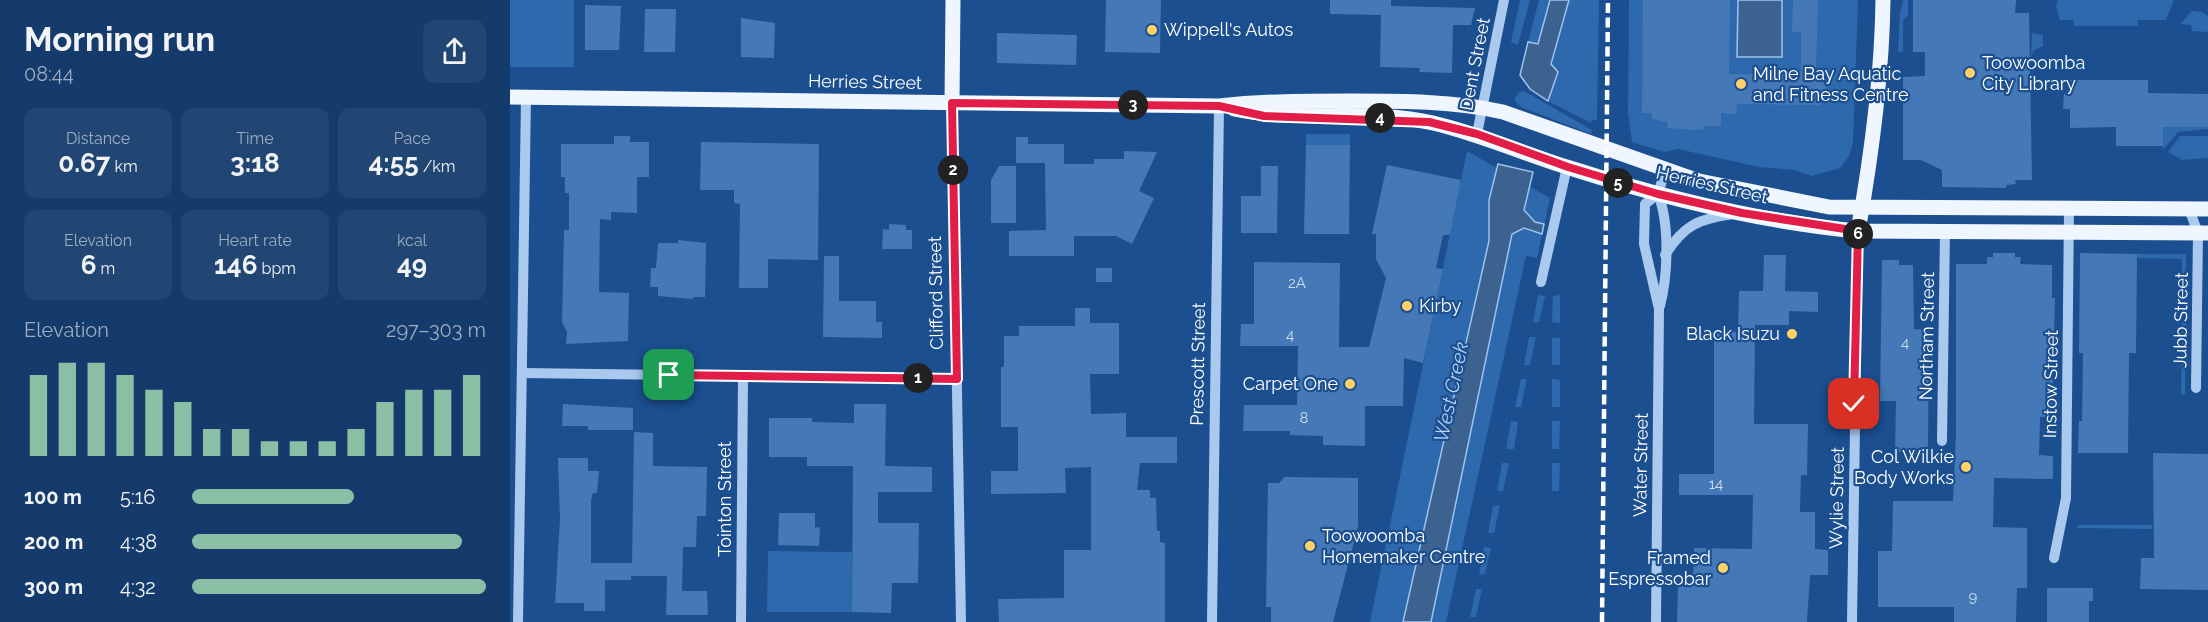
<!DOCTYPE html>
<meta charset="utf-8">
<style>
body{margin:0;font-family:Raleway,sans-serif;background:#214673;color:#f1f3f6;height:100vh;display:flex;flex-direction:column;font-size:22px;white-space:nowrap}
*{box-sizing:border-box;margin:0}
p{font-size:20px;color:#9dadc1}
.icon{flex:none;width:33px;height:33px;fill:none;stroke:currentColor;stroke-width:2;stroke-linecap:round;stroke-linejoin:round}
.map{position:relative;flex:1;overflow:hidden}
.panel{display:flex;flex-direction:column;background:#143b6b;width:510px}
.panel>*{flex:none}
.pin{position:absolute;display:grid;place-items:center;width:51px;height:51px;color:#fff;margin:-26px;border-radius:12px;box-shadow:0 3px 9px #0006}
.km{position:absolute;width:30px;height:30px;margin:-15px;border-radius:50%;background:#222;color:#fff;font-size:16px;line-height:30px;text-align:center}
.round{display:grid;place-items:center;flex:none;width:63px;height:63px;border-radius:12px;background:#214673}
.summary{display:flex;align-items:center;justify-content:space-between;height:102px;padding:0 24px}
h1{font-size:33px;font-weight:700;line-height:45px}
.stats{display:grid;grid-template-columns:repeat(3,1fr);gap:9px;height:102px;padding:6px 24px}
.stats div{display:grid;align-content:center;border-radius:12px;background:#214673;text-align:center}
.stats b{font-size:26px;font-weight:700}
.stats small{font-size:16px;font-weight:400}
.stats p{font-size:16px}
.chart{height:168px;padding:12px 24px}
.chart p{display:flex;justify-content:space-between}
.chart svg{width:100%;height:108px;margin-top:6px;stroke:#8abfa5;stroke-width:6}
ul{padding:0 24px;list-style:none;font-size:20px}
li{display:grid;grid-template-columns:96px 72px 1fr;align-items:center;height:45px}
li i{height:15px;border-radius:8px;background:#8abfa5}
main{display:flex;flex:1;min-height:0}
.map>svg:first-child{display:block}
.green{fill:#2e69ad}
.water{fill:#3c6290;stroke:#9cc4f0;stroke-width:1.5}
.building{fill:#4478b7}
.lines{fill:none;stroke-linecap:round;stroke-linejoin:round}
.minor{stroke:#a9c9ee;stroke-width:10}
.major{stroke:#f0f6ff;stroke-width:15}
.rail{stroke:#fff;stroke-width:4.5;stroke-dasharray:10 4.5;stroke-linecap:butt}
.route-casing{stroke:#fff;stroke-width:12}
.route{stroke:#e11d48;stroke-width:8}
.poi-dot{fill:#ffd166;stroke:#1b4f8f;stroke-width:2}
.labels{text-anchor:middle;stroke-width:4.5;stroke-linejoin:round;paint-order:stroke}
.number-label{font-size:15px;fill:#d0dded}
.poi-label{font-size:18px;fill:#fff;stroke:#1b4f8f;text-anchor:start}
.street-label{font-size:18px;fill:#fff;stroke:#1b4f8f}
.water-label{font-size:20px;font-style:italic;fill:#b5d3f5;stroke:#1b4f8f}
</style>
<main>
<section class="panel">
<div class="summary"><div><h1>Morning run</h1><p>08:44</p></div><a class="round"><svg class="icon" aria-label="share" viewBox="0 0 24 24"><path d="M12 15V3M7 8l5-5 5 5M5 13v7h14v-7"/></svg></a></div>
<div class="stats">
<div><p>Distance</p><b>0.67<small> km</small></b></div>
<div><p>Time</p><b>3:18</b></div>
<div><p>Pace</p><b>4:55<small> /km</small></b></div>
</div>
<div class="stats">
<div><p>Elevation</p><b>6<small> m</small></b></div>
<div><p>Heart rate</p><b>146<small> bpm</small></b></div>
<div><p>kcal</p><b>49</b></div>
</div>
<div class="chart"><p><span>Elevation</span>297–303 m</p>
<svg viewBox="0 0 160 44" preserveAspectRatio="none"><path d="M5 44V11M15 44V6M25 44V6M35 44V11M45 44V17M55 44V22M65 44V33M75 44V33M85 44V38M95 44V38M105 44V38M115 44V33M125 44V22M135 44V17M145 44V17M155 44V11"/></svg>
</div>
<ul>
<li><b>100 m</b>5:16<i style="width:55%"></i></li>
<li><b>200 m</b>4:38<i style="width:92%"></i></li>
<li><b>300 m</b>4:32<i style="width:100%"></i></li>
</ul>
</section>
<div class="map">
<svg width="1698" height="622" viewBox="0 0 1698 622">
<rect width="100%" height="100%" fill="#1b4f8f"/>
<!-- green -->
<g class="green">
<rect x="0" y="0" width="64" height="67"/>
<path d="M 1010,0 L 1020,0 L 1008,45 L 1001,42 Z"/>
<path d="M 1029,0 L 1040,0 L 1028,44 L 1018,42 Z"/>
<path d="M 1059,0 L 1089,0 L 1087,120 L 1082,120 L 1081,123 L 1038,101 L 1045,76 L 1041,65 Z"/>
<path d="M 1119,0 L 1348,0 L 1343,143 L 1339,156 L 1330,168 L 1302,176 L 1284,170 L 1249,167 L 1168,149 L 1154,152 L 1122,142 L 1118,113 Z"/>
<path d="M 1393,0 L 1398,0 L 1398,15 L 1393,20 L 1393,52 L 1388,52 L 1390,13 Z"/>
<path d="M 1548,0 L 1664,0 L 1656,20 L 1628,20 L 1628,26 L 1564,26 L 1563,20 L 1550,20 L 1546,6 Z"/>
<path d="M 1682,11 L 1692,12 L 1698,16 L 1698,32 L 1682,31 L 1681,25 L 1670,24 Z"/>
<path d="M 1522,33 L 1533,35 L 1533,46 L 1523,51 L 1521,61 Z"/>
<path d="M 1014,91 L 1082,130 L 1081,134 L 1011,107 L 1004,100 L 1009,92 Z"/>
<path d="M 1653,127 L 1698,127 L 1698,129 L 1668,132 L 1653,150 Z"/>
<rect x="796" y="134" width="44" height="11"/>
<path d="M 1670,136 L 1698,136 L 1698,158 L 1672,160 L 1658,152 Z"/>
<path d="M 957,151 L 1040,198 L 1027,258 L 1016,256 L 936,622 L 860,622 Z"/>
<path d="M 1627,254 L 1676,254 L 1676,306 L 1672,306 L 1672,259 L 1627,258 Z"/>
<path d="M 1028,295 L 1035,296 L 1029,322 L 1023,322 Z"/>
<path d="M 1050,295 L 1050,323 L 1042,322 L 1043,296 Z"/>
<path d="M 1672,323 L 1676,323 L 1675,394 L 1671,394 Z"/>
<path d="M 1019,337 L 1026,337 L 1020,365 L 1014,365 Z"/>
<rect x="1042" y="338" width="8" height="27"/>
<path d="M 1011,379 L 1017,379 L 1011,407 L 1005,407 Z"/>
<path d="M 1042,379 L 1050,380 L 1050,407 L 1042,407 Z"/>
<path d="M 1001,421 L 1008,422 L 1004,449 L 996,449 Z"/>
<path d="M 1042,421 L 1050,421 L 1049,449 L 1042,449 Z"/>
<path d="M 992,463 L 999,463 L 993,491 L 987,491 Z"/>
<path d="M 1042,463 L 1050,463 L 1049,491 L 1042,491 Z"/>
<path d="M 990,505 L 984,533 L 978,533 L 983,506 Z"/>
<path d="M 1567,525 L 1642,525 L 1642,529 L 1567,528 Z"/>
<path d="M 974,547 L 981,548 L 975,574 L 969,575 Z"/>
<path d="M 258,551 L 342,552 L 342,612 L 257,612 Z"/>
<path d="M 966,589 L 972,589 L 966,617 L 960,617 Z"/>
</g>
<!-- water -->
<g class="water">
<path d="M 1040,0 L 1059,0 L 1041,64 L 1048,72 L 1038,101 L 1020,89 L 1010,75 L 1018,42 L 1028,44 Z"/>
<path d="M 1228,0 L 1272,0 L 1272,57 L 1227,57 Z"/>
<path d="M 988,164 L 1023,172 L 1014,210 L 1025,222 L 1034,224 L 1032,234 L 1014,228 L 1002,234 L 921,622 L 893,622 L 979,241 L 979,200 Z"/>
</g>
<!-- building -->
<g class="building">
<path d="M 596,0 L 651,0 L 650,53 L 595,52 Z"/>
<path d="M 820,0 L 881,0 L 881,6 L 965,8 L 961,25 L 943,25 L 942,73 L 909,72 L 910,68 L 870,67 L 871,15 L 820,14 Z"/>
<path d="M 1133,0 L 1220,0 L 1219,74 L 1270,75 L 1270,71 L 1291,72 L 1291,32 L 1282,32 L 1283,0 L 1308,0 L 1306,70 L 1318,91 L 1310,105 L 1227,104 L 1226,114 L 1211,113 L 1211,126 L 1194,126 L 1194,129 L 1185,130 L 1158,128 L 1157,122 L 1142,119 L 1141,113 L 1132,113 Z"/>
<path d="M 1403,0 L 1506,0 L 1505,13 L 1519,13 L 1522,180 L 1505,180 L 1506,184 L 1496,185 L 1496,188 L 1432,187 L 1432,170 L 1411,160 L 1393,160 L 1393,77 L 1415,76 L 1415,52 L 1403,52 Z"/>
<path d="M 75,5 L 111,6 L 109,50 L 75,50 Z"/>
<path d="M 135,9 L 166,9 L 165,52 L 134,52 Z"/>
<path d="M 231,18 L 265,23 L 264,58 L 231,57 Z"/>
<path d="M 487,33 L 567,35 L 566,65 L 487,63 Z"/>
<path d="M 1560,80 L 1638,80 L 1638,93 L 1698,94 L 1698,127 L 1653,127 L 1653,146 L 1606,146 L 1606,127 L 1560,128 L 1560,109 L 1553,109 L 1554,94 L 1560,95 Z"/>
<path d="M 104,136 L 120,136 L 120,142 L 139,142 L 139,177 L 127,177 L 127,213 L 101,212 L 101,220 L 90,219 L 89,292 L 119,293 L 118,341 L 56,344 L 57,332 L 52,322 L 54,230 L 59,230 L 59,193 L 55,193 L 55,177 L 51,177 L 51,144 L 104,144 Z"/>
<path d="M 506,137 L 518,137 L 518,144 L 554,144 L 554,164 L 584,164 L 584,159 L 614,159 L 614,151 L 647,152 L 629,191 L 644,198 L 622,244 L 606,236 L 564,236 L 564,256 L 499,256 L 499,231 L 536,230 L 535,163 L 506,163 Z"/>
<path d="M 191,142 L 309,144 L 308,260 L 258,259 L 258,288 L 229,288 L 230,204 L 224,203 L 224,190 L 190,190 Z"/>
<path d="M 796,145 L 840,145 L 839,234 L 794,234 Z"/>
<path d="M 877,165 L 951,180 L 940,235 L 933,235 L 926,268 L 933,269 L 913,363 L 894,358 L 893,406 L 855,406 L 855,446 L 813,445 L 813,436 L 780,435 L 780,431 L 733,431 L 734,405 L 787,405 L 788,346 L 730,346 L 731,324 L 744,324 L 744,262 L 830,263 L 829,347 L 859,347 L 876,278 L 866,259 L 866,234 L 862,234 Z"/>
<path d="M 489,166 L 506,166 L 506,223 L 481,223 L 481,180 Z"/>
<path d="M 751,166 L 768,166 L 767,233 L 731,233 L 731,196 L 751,196 Z"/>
<path d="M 379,224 L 396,225 L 396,230 L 402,230 L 402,249 L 372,249 L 373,229 L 379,230 Z"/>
<path d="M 168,240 L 196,243 L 195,297 L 183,297 L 183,299 L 148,296 L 148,287 L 140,287 L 141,268 L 146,268 L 148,243 L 168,243 Z"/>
<path d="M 1483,253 L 1505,253 L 1505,257 L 1511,257 L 1510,264 L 1542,265 L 1542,298 L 1545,298 L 1542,417 L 1530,417 L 1529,455 L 1543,456 L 1543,479 L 1484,478 L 1483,527 L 1517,528 L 1517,588 L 1507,588 L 1506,622 L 1444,622 L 1444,607 L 1368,607 L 1368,551 L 1382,551 L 1383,501 L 1443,501 L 1446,434 L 1446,264 L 1477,264 L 1477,257 L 1483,257 Z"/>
<path d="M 1570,253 L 1627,254 L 1626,353 L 1619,353 L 1618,453 L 1568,453 L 1569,421 L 1572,421 L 1573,353 L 1569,353 Z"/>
<path d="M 1254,255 L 1276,255 L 1275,291 L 1308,292 L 1308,312 L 1279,311 L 1279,325 L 1245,325 L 1244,424 L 1298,424 L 1297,475 L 1291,475 L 1290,512 L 1305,512 L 1305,549 L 1318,550 L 1318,575 L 1300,575 L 1297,622 L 1167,622 L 1168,586 L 1183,586 L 1184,548 L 1242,549 L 1243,495 L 1169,495 L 1169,474 L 1204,474 L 1204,332 L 1228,332 L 1229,291 L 1253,291 Z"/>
<path d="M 314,256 L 329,256 L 329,301 L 366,301 L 366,322 L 372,322 L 372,338 L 313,337 Z"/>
<path d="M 1372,260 L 1389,260 L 1389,265 L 1403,265 L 1404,329 L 1419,330 L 1418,452 L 1385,452 L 1386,401 L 1370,401 Z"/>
<rect x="586" y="268" width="16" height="14"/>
<path d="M 565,308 L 580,308 L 580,323 L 609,323 L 609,374 L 580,374 L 581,414 L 616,413 L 616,437 L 667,437 L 667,463 L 630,463 L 627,490 L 640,490 L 640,498 L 646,498 L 647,531 L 650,531 L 650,542 L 655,543 L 655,622 L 489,622 L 488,599 L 554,598 L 554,550 L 581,550 L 581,467 L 555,468 L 556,493 L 481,494 L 481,471 L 508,471 L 508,427 L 491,427 L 491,367 L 494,367 L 494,336 L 509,336 L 509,326 L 565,326 Z"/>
<path d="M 53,404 L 123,408 L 123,430 L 78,430 L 78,426 L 52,426 Z"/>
<path d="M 344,404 L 376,404 L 375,466 L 422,467 L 422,492 L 368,492 L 368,523 L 409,523 L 408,583 L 382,583 L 381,613 L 342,612 L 343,466 L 297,466 L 297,457 L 259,457 L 259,418 L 302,418 L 302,422 L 344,423 Z"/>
<path d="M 124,432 L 143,433 L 143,466 L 197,467 L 196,516 L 187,516 L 186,547 L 173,547 L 172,591 L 197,591 L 198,615 L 156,615 L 157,576 L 121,576 L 121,580 L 95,580 L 95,611 L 74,611 L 74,603 L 45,603 L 50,519 L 48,458 L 78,458 L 78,471 L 89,471 L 87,493 L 83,493 L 81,500 L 81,563 L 122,563 Z"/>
<path d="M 1643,453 L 1698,454 L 1698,590 L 1630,589 L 1631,558 L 1644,558 Z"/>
<path d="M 775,477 L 848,478 L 848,526 L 823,622 L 761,622 L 761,607 L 756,607 L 758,483 L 769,483 Z"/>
<path d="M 269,513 L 305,513 L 305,528 L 310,527 L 309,546 L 268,545 Z"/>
<path d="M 1537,588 L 1583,588 L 1583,601 L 1579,601 L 1579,622 L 1537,622 Z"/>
</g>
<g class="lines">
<!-- minor -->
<g class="minor">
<path d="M 442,103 L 451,622"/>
<path d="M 967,134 L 994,0"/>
<path d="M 1148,194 C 1160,224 1158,275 1150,306"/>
<path d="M 1679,209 L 1688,233 L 1686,388"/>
<path d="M 1155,255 C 1174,225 1188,219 1223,214"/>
<path d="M 1031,282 L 1057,167"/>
<path d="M 13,373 L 447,379"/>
<path d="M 1432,441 L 1435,231"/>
<path d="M 1544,558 L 1556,498 L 1559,210"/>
<path d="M 8,622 L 16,97"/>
<path d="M 231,622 L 233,376"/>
<path d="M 702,622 L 709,106"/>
<path d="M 1146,622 L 1149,309 L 1134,244 L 1135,204 L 1148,194 L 1155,171"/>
<path d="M 1342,622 L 1348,231"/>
</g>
<!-- major -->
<g class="major">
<path d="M 0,97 L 709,106 C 754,101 797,101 842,101 C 892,101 944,101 993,112 L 1189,181 L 1319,207 L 1698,209"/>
<path d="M 442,103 L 443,0"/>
<path d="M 724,109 C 789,123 860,108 923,123 C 970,134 1014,154 1060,168 C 1154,198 1251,222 1348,231 L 1698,233"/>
<path d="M 1348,231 C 1362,153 1372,79 1373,0"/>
</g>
<!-- rail -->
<path class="rail" d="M 1092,622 L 1098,0"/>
</g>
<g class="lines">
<!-- route casing -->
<g class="route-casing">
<path id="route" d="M 159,375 L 447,379 L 442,103 L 709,106 L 754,116 L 919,122 L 967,134 L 1058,167 L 1148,194 L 1232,213 L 1348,231 L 1344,404"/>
</g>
<!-- route -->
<use href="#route" class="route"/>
</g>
<!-- markers -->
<g class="poi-dot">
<circle cx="642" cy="30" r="6"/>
<circle cx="1460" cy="73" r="6"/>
<circle cx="1231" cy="84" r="6"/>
<circle cx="897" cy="306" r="6"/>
<circle cx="1282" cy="334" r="6"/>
<circle cx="840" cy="384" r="6"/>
<circle cx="1456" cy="467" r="6"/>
<circle cx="800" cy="546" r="6"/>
<circle cx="1213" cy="568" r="6"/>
</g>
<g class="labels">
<!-- number labels -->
<g class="number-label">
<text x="787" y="288">2A</text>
<text x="780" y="340">4</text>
<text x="1395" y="348">4</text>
<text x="794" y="423">8</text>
<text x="1206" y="489">14</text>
<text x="1463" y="602">9</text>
</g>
<!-- poi labels -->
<g class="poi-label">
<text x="654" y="36">Wippell's Autos</text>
<text x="1472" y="69">Toowoomba<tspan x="1472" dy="21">City Library</tspan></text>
<text x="1243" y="80">Milne Bay Aquatic<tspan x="1243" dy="21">and Fitness Centre</tspan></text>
<text x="909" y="312">Kirby</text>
<text x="1270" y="340" text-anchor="end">Black Isuzu</text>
<text x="828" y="390" text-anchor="end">Carpet One</text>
<text x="1444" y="463" text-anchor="end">Col Wilkie<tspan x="1444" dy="21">Body Works</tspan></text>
<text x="812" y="542">Toowoomba<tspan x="812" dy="21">Homemaker Centre</tspan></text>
<text x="1201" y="564" text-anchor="end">Framed<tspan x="1201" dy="21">Espressobar</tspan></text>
</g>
<!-- street labels -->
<g class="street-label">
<text transform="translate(965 64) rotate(-79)" y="6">Dent Street</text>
<text transform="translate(355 82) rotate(1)" y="6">Herries Street</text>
<text transform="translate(1202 185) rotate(13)" y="6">Herries Street</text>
<text transform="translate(426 293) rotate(-91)" y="6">Clifford Street</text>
<text transform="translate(1671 320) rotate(-89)" y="6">Jubb Street</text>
<text transform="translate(1417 336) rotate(-89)" y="6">Northam Street</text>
<text transform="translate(688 364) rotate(-89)" y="6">Prescott Street</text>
<text transform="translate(1541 384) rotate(-89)" y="6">Instow Street</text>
<text transform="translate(1131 465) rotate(-89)" y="6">Water Street</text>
<text transform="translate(1327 498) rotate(-89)" y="6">Wylie Street</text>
<text transform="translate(215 499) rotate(-90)" y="6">Tointon Street</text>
</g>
<!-- water labels -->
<g class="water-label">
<text transform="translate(941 392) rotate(-78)" y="7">West Creek</text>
</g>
</g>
</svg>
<div class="pin" style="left:159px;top:375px;background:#1e9e55"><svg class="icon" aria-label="arrive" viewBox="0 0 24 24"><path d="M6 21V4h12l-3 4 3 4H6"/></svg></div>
<div class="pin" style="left:1344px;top:404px;background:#d93025"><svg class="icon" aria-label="check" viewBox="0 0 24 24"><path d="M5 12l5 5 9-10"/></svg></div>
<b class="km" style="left:408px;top:378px">1</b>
<b class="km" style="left:443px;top:170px">2</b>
<b class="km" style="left:623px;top:105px">3</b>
<b class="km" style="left:870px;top:118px">4</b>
<b class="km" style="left:1108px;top:183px">5</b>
<b class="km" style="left:1348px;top:234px">6</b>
</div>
</main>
